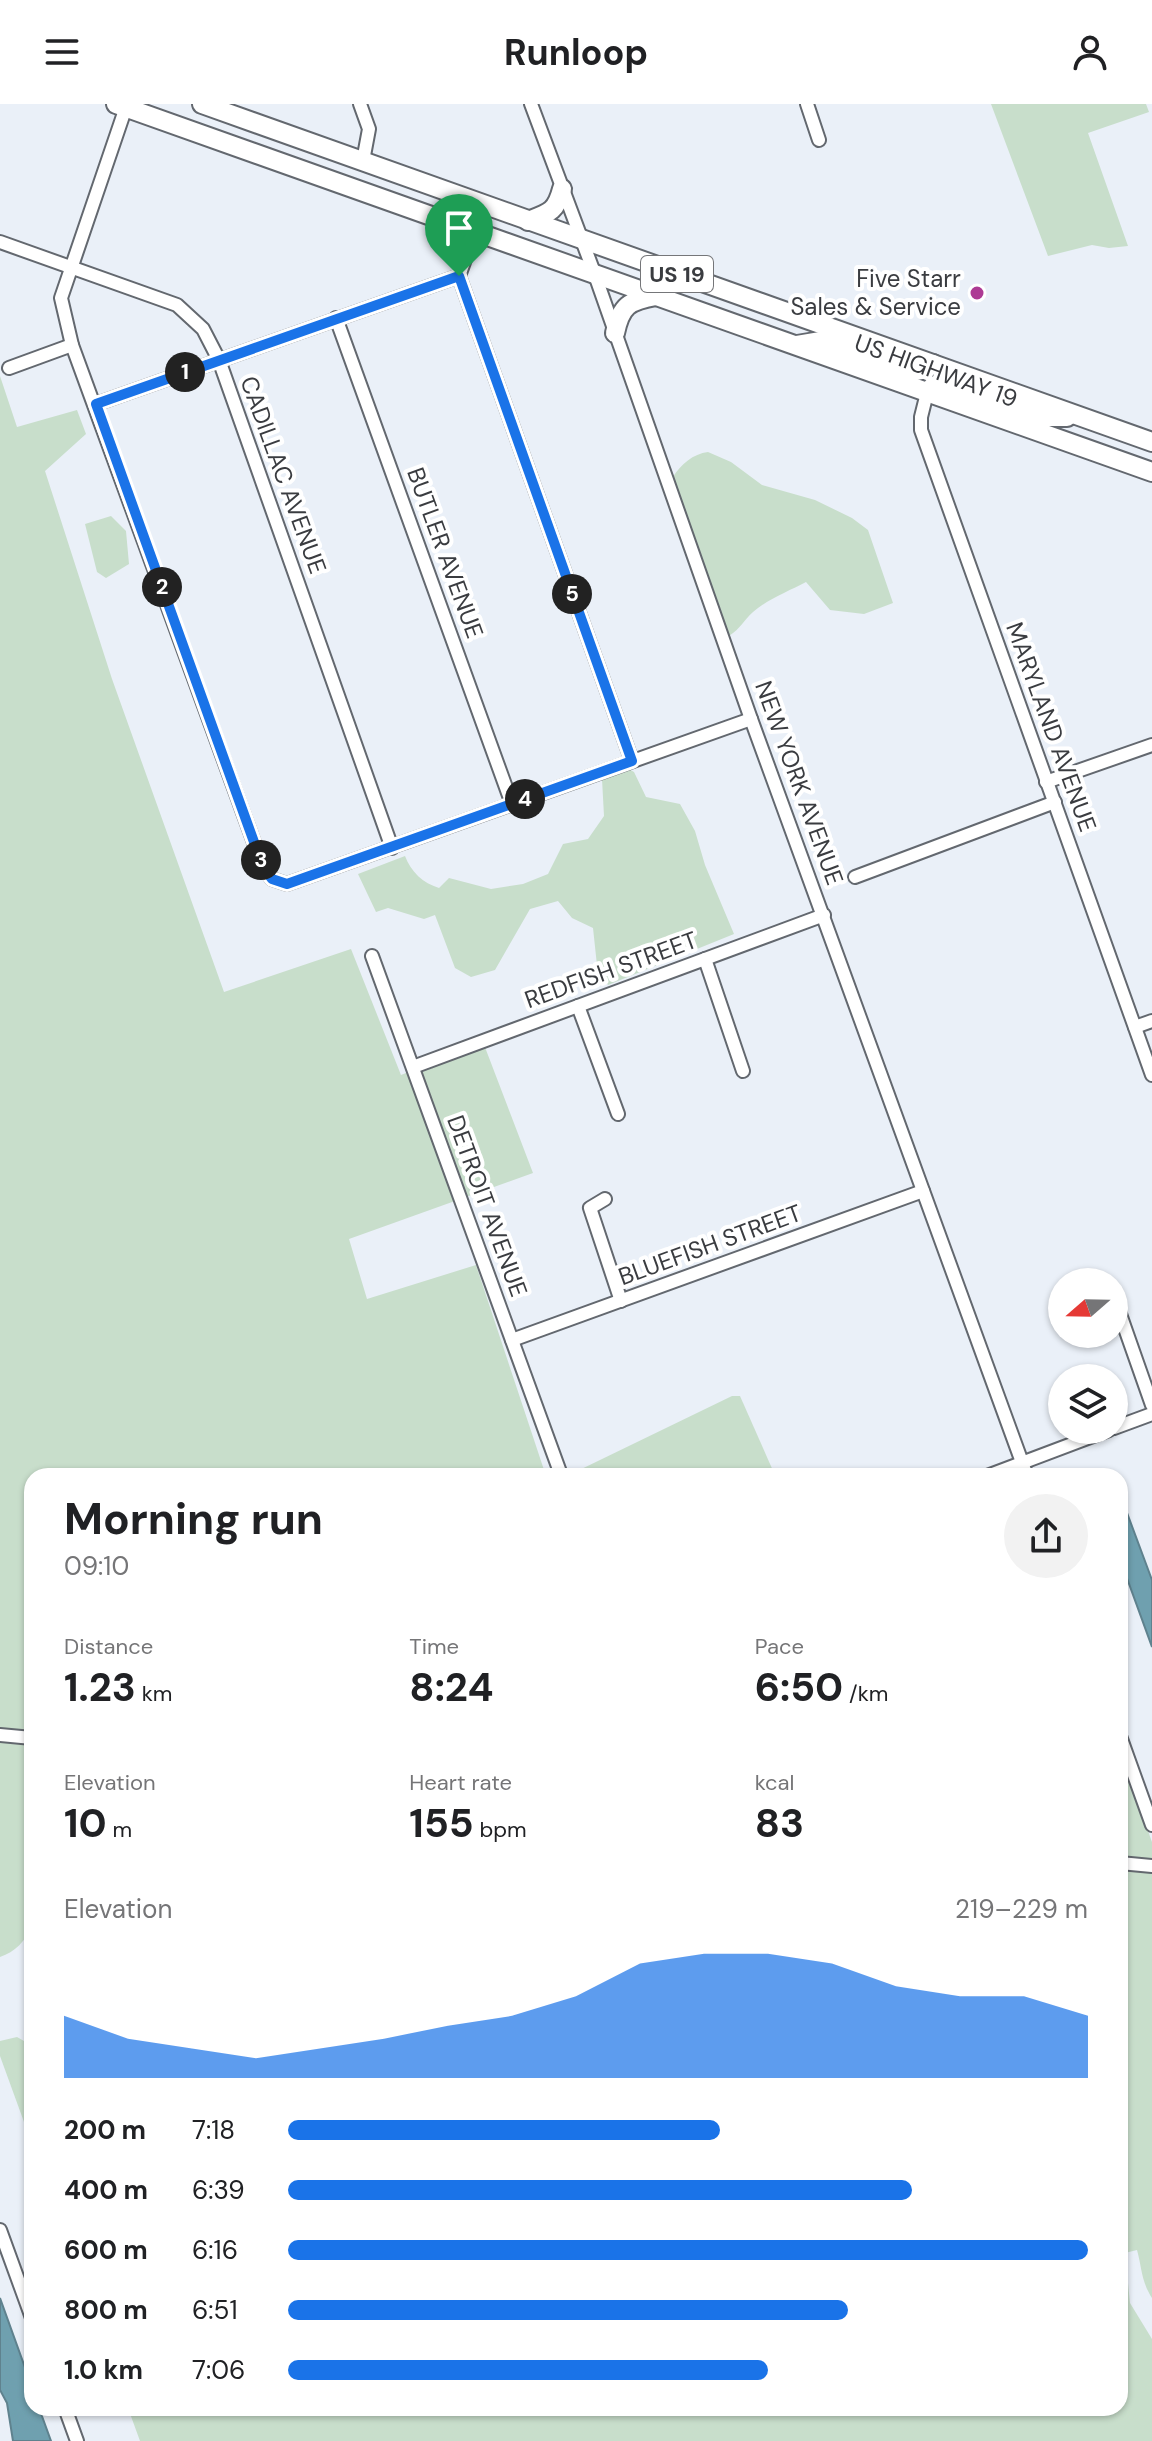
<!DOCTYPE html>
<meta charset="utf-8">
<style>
body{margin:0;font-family:"DM Sans",sans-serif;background:#f2f2f2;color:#202124;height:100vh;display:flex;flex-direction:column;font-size:30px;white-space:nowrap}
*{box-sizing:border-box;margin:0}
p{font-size:26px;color:#757577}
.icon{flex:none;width:44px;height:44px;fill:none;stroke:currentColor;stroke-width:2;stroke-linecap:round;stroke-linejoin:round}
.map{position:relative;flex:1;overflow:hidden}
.details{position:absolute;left:24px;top:1364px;width:1104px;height:948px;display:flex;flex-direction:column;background:#fff;border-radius:24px;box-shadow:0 2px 6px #0004}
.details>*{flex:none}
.needle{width:52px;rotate:250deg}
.tools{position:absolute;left:1048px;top:1164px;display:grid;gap:16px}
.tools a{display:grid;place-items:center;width:80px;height:80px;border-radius:50%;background:#fff;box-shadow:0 2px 6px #0004;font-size:40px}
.pin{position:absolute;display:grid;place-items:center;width:68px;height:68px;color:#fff;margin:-82px -34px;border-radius:50% 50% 50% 0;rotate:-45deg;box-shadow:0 0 8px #0007}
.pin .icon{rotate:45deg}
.km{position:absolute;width:40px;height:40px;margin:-20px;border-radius:50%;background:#222;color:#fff;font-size:22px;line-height:40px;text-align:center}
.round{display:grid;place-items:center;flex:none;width:84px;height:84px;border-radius:42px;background:#f2f2f2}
.overview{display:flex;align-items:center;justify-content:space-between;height:136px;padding:0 40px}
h1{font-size:44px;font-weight:700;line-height:60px}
.figures{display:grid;grid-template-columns:repeat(3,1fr);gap:12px;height:136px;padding:8px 40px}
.figures div{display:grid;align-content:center}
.figures b{font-size:40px;font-weight:700}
.figures small{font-size:22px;font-weight:400}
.figures p{font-size:22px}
.chart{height:224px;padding:16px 40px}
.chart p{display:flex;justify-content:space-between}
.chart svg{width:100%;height:144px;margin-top:8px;fill:#1a73e8;opacity:.7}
ul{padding:0 40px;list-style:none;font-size:26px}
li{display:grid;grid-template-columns:128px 96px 1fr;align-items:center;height:60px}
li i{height:20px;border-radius:10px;background:#1a73e8}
header{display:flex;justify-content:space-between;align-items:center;height:104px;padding:0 40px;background:#fff;font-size:36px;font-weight:700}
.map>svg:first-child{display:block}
.green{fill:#c8decb}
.water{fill:#6fa0af;stroke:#5f828e;stroke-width:2}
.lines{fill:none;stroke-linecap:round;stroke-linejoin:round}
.minor-casing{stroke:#63686f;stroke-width:16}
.highway-casing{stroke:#63686f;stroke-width:22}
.minor{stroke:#fff;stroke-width:12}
.highway{stroke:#fff;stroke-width:18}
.route-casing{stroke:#fff;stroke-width:16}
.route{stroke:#1a73e8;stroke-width:10}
.poi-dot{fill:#ad3a94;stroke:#fff;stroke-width:3}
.labels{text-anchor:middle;stroke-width:8;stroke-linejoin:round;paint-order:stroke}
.shield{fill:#fff;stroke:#757679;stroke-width:2}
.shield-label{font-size:22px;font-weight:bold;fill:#3a3c40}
.poi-label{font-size:24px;fill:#3a3c40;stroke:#fff;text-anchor:end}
.street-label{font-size:24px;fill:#3a3c40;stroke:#fff}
</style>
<header><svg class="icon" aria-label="menu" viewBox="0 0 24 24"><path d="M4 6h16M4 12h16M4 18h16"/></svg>Runloop<svg class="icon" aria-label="person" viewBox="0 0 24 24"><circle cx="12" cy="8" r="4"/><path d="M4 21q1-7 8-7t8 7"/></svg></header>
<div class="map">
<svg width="1152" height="2337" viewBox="0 0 1152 2337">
<rect width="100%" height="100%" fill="#eaf0f8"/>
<!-- green -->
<g class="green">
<path d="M 991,0 L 1146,0 L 1149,8 L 1088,29 L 1128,142 L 1109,144 L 1092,141 L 1048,152 Z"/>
<path d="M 0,272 L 17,323 L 77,306 L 86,330 L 45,367 L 112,575 L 224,888 L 351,845 L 401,971 L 483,938 L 533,1069 L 349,1135 L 367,1195 L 476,1161 L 546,1372 L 32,1372 L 32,1629 L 0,1626 Z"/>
<path d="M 708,348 L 731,358 L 762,381 L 815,396 L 852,414 L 868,426 L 893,499 L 864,510 L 830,506 L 806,478 C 789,487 768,495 753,508 C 743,517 741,524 729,532 L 673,373 C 681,360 693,350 708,348 Z"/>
<path d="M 111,412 L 126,427 L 129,460 L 106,474 L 97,468 L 85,420 Z"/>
<path d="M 618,659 L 634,668 L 646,693 L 680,700 L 695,727 L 705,761 L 734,830 L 608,881 L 605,877 L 599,880 L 593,824 L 572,814 L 558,797 L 530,805 L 495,866 L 471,873 L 455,864 L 435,811 L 424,815 L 388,804 L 376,808 L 358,770 L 405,752 C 411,768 423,779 439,784 L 449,774 L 491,785 L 523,780 L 548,770 L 563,740 L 588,735 L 604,712 L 602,675 Z"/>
<path d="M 732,1292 L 740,1292 L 774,1369 L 765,1372 L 567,1372 Z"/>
<path d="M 0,1636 L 32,1640 L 32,1823 C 25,1837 15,1848 0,1853 Z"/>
<path d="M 1120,1649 L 1152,1738 L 1152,1757 L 1120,1753 Z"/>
<path d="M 1120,1764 L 1152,1768 L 1152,2194 C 1141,2177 1142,2164 1137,2146 L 1125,2149 L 1130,2199 L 1152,2235 L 1152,2337 L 140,2337 L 128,2304 L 1120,2304 Z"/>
<path d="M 17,1933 L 24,1937 L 32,1935 L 32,2040 L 0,1952 L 0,1937 Z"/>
</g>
<!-- water -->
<g class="water">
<path d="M 1120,1390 L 1152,1476 L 1152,1543 L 1120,1455 Z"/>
<path d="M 0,2194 L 32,2283 L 32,2304 L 39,2304 L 51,2337 L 13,2337 L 7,2299 L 0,2286 Z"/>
</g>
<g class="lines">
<!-- minor casing -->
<g class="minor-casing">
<g id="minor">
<path d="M 360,0 L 369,25 L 363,57"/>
<path d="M 531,0 L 595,171 L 751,615 L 1027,1372"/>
<path d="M 807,0 L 819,36"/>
<path d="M 126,3 L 61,194 L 72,241 L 263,763 L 272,775 L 287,780 L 751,615"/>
<path d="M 0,138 L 177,201 L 203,225 L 219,256 L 392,744"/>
<path d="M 459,172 L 632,657"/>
<path d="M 336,214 L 512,700"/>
<path d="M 9,264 L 72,241"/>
<path d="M 927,289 L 921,313 L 921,326 L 1152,971"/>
<path d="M 96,300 L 459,172 L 475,128"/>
<path d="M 1046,678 L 1152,641"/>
<path d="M 855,773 L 1055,698"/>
<path d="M 372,852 L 560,1368"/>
<path d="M 705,855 L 743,967"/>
<path d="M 578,902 L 618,1010"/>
<path d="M 1135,923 L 1152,917"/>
<path d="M 413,963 L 824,811"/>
<path d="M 605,1095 L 590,1104 L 621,1197"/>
<path d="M 1114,1193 L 1152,1301"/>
<path d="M 512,1236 L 923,1087"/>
<path d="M 1114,1324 L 1152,1310"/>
<path d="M 987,1372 L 1109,1326"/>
<path d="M 0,1631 L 32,1634"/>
<path d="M 1120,1632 L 1152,1721"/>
<path d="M 1120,1759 L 1152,1762"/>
<path d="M 0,2126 L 32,2214"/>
<path d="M 65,2304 L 77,2337"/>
</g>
</g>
<!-- highway casing -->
<g class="highway-casing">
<g id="highway">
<path d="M 116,0 L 1152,368"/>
<path d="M 202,0 L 1152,338"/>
<path d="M 528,117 C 549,109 556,108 562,85"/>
<path d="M 615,229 C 621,201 629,197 656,192"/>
<path d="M 797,241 L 821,237 L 909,268 L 921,266 L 933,260"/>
<path d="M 927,289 L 933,282 L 946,280 L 1039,313 L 1067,313"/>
</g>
</g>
<!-- minor -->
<use href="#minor" class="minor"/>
<!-- highway -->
<use href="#highway" class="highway"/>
</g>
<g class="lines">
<!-- route casing -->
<g class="route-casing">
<path id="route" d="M 459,172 L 632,657 L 287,780 L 272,775 L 263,763 L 96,300 Z"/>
</g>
<!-- route -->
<use href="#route" class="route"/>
</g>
<!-- markers -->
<circle class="poi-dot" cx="977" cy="189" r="8"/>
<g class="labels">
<!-- shield labels -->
<rect class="shield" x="641" y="152" width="72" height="36" rx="6"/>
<g class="shield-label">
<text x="677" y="178">US 19</text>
</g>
<!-- poi labels -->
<g class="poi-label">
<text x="961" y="183">Five Starr<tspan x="961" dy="28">Sales &amp; Service</tspan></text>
</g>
<!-- street labels -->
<g class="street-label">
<text transform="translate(936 267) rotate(20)" y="8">US HIGHWAY 19</text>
<text transform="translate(283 371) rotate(70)" y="8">CADILLAC AVENUE</text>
<text transform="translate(445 449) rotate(70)" y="8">BUTLER AVENUE</text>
<text transform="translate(1051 623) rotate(70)" y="8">MARYLAND AVENUE</text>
<text transform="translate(799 679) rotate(70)" y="8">NEW YORK AVENUE</text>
<text transform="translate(611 866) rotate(-20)" y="8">REDFISH STREET</text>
<text transform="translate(487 1102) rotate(70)" y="8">DETROIT AVENUE</text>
<text transform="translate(710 1141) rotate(-20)" y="8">BLUEFISH STREET</text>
</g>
</g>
</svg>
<div class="tools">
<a><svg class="needle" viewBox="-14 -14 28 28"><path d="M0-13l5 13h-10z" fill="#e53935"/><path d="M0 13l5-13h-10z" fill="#757577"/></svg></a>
<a><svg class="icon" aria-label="layers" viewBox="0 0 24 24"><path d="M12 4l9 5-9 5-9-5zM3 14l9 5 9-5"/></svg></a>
</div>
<div class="pin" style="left:459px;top:172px;background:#1e9e55"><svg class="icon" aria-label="arrive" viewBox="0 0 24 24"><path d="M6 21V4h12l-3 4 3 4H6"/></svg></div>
<b class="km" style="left:185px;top:268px">1</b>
<b class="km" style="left:162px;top:483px">2</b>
<b class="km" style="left:261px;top:756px">3</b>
<b class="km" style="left:525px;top:695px">4</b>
<b class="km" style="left:572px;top:490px">5</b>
<section class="details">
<div class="overview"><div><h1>Morning run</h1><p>09:10</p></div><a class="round"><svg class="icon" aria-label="share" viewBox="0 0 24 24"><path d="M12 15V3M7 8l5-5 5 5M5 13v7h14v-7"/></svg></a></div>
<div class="figures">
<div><p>Distance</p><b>1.23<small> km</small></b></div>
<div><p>Time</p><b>8:24</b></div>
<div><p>Pace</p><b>6:50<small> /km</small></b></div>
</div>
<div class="figures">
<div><p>Elevation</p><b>10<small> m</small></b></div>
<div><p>Heart rate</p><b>155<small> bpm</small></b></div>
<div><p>kcal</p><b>83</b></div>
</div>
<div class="chart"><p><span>Elevation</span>219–229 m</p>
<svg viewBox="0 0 160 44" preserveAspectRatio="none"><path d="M0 44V25L10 32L20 35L30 38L40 35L50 32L60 28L70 25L80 19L90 9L100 6L110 6L120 9L130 16L140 19L150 19L160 25V44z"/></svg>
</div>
<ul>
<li><b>200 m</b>7:18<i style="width:54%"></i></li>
<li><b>400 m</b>6:39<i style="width:78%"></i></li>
<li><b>600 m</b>6:16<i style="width:100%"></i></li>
<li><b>800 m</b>6:51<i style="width:70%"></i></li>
<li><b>1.0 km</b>7:06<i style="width:60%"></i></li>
</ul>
</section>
</div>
